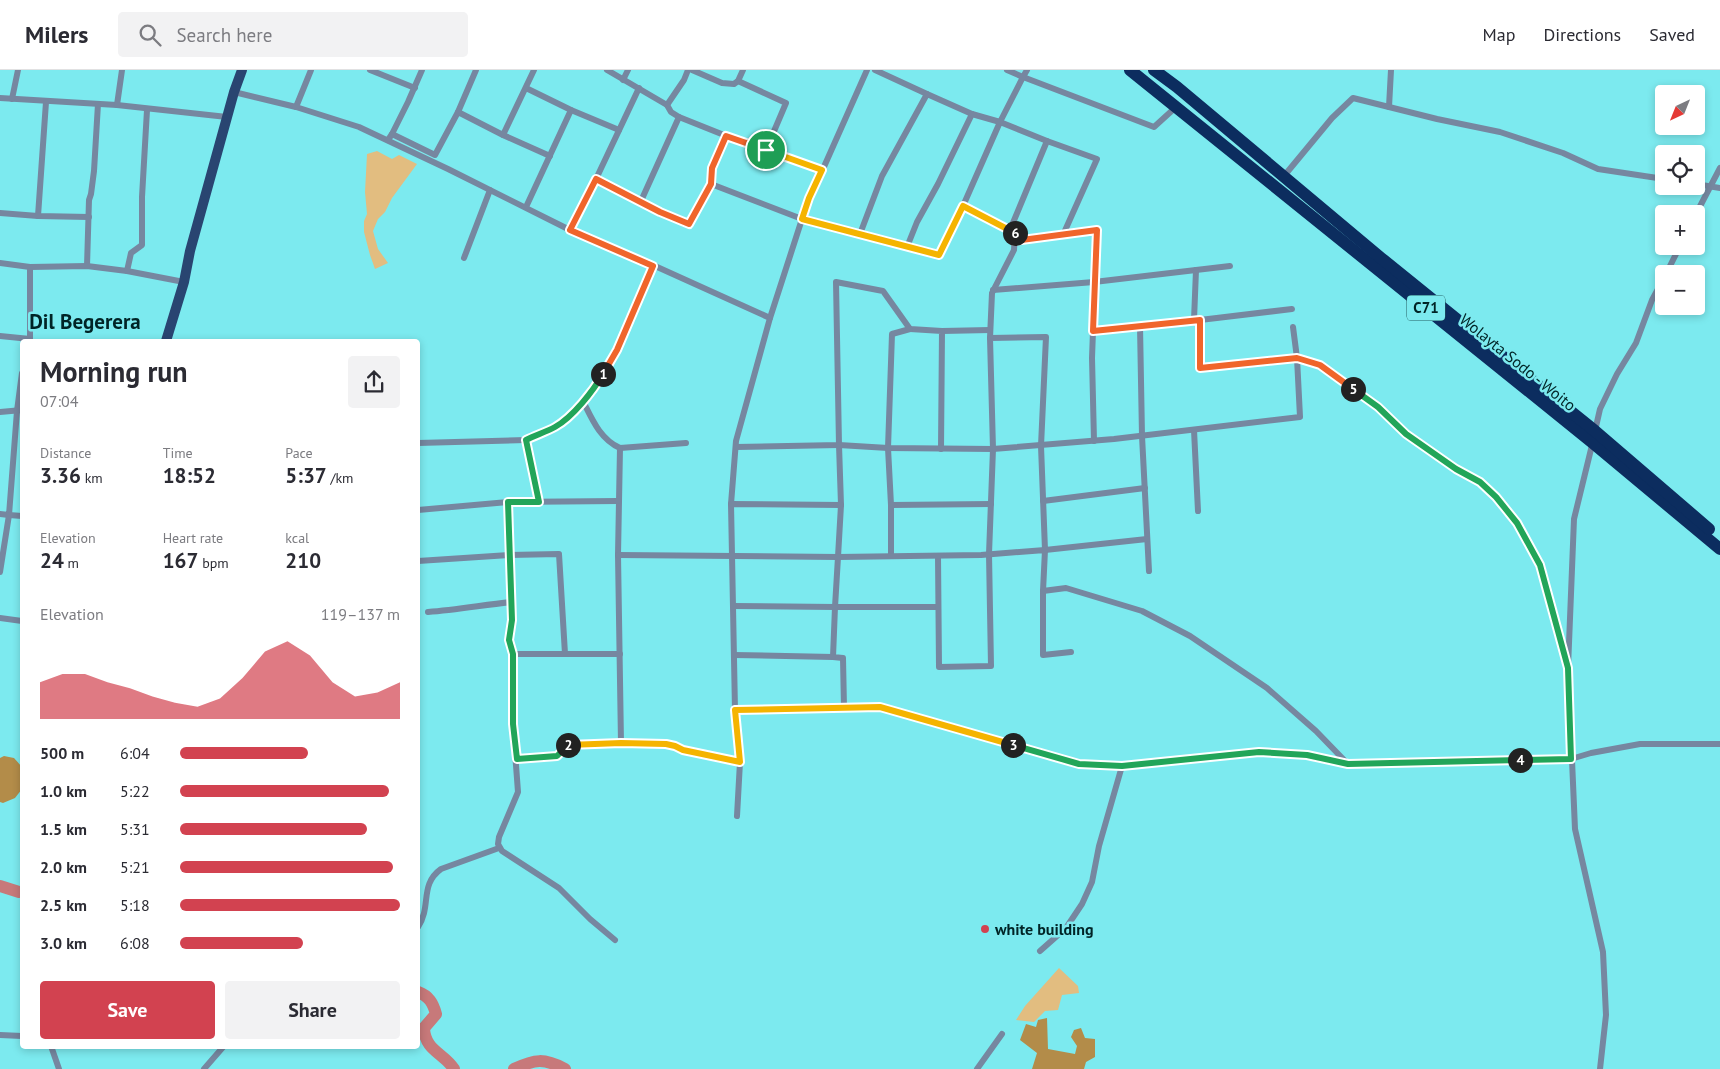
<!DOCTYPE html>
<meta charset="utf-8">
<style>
body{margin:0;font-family:"PT Sans",sans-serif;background:#f2f2f3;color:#2b2b33;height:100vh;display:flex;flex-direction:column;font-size:19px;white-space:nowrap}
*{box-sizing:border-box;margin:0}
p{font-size:16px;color:#7c7c81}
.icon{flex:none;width:28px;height:28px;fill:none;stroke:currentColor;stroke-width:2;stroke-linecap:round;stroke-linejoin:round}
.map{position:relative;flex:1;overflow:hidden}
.details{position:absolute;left:20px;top:269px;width:400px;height:710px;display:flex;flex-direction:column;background:#fff;border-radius:5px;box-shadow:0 2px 8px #0003}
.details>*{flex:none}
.needle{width:32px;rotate:223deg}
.controls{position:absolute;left:1655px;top:15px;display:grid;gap:10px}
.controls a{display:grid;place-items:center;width:50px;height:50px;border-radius:5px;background:#fff;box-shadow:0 2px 8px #0003;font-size:25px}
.pin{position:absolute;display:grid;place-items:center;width:42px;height:42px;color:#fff;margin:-21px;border:2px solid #fff;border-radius:50%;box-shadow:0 1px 5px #0007}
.km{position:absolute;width:25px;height:25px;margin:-12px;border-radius:50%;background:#222;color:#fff;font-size:14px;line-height:25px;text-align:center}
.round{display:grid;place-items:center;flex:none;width:52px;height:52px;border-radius:5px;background:#f2f2f3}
.summary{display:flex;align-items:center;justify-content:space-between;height:85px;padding:0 20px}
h1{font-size:28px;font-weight:600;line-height:38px}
.stats{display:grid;grid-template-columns:repeat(3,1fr);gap:8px;height:85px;padding:5px 20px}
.stats div{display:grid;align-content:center}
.stats b{font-size:21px;font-weight:600}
.stats small{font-size:14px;font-weight:400}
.stats p{font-size:14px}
.chart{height:140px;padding:10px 20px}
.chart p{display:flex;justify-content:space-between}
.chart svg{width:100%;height:90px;margin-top:5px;fill:#d24250;opacity:.7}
.action{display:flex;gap:10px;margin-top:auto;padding:10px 20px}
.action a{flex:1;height:58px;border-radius:5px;background:#d24250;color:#fff;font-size:20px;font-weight:600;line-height:58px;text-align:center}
.action a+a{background:#f2f2f3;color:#2b2b33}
ul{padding:0 20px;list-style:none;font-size:16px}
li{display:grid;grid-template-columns:80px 60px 1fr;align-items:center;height:38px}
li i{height:12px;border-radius:6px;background:#d24250}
header{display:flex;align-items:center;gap:30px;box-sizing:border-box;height:70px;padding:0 25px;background:#fff;border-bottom:1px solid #e1e1e2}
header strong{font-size:24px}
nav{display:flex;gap:28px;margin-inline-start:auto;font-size:18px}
.search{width:350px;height:45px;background:#f2f2f3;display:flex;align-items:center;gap:12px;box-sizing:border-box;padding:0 18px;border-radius:5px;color:#7c7c81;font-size:19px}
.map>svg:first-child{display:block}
.green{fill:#e2bd80}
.forest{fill:#b38c49}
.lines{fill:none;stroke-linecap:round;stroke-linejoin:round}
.river{stroke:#c7797a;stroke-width:12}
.street{stroke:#7687a0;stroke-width:6}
.primary{stroke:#294571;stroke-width:10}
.highway{stroke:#0c2d5f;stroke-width:12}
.split-1-casing{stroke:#fff;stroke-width:10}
.split-2-casing{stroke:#fff;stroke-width:10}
.split-3-casing{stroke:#fff;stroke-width:10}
.split-4-casing{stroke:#fff;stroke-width:10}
.split-5-casing{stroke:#fff;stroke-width:10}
.split-6-casing{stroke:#fff;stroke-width:10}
.split-7-casing{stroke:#fff;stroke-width:10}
.split-1{stroke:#f0652b;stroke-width:6}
.split-2{stroke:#22a559;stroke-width:6}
.split-3{stroke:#f5b400;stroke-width:6}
.split-4{stroke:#22a559;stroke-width:6}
.split-5{stroke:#22a559;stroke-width:6}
.split-6{stroke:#f0652b;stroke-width:6}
.split-7{stroke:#f5b400;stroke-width:6}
.poi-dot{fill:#d24250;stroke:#7ceaef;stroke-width:2}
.labels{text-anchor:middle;stroke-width:5;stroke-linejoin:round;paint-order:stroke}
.shield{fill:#7ceaef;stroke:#255f62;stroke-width:1}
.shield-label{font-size:15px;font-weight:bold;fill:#002426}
.street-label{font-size:16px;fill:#002426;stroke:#7ceaef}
.poi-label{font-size:16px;font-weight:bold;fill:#002426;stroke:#7ceaef;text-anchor:start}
.district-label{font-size:21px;font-weight:bold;fill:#002426;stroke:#7ceaef}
</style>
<header>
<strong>Milers</strong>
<div class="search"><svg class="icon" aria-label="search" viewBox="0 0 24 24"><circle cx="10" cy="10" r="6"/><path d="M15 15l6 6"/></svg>Search here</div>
<nav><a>Map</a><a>Directions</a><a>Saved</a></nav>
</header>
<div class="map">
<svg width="1720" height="999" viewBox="0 0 1720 999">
<rect width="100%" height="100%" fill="#7ceaef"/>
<!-- green -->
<g class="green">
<path d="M 377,81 L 392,89 L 399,85 L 417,94 L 392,128 L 385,142 L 378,149 L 373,161 L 378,179 L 388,193 L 375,199 L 370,185 L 364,162 L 364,151 L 367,144 L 365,122 L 367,84 Z"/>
<path d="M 1059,898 L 1078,916 L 1079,923 L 1062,925 L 1058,940 L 1045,941 L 1034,952 L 1016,950 L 1025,936 Z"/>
</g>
<!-- forest -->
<g class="forest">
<path d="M 4,686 L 14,688 L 22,697 L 22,719 L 15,728 L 3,733 L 0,732 L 0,688 Z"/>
<path d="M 1047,948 L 1048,979 L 1075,984 L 1077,976 L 1071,967 L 1074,960 L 1081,958 L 1085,968 L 1095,969 L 1095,987 L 1086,992 L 1084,999 L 1032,999 L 1037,983 L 1020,970 L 1026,954 L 1036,957 L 1038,950 Z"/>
</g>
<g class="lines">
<!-- river -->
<g class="river">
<path d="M 0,816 L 19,822"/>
<path d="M 418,922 C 429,926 433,933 436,944 L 424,958 C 425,981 444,983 454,999"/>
<path d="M 514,999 C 535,989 544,988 565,999"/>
</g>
<!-- street -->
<g class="street">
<path d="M 370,0 L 415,18"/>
<path d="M 607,0 L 667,35 L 684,10 L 688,0"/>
<path d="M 692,0 L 722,13 L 734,14 L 738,11 L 743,0"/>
<path d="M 875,0 L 927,24"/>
<path d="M 1027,0 L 1023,7 L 1154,57 L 1176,37"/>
<path d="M 623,10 L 628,0"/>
<path d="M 738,11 L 786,33 L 766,80"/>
<path d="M 526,18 L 571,40 L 619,60"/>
<path d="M 234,22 L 296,37 L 359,57 L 448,99 L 570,160 L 624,182 L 770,248 L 736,371 L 731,434"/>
<path d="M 0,28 L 117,35 L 227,47"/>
<path d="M 12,29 L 18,0"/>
<path d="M 117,35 L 122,0"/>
<path d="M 667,35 L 671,42 L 679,47 L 734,69 L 823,99 L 867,0"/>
<path d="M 296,37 L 311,0"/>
<path d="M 1389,37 L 1391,0"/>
<path d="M 458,42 L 476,0"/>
<path d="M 392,64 L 408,32 L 422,0"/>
<path d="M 503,65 L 550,86"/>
<path d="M 388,70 L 392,64 L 435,85 L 458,42 L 503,65 L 534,0"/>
<path d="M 1284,106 L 1332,48 L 1353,28 L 1437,49 L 1500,62 L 1563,83 L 1598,99 L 1664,109"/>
<path d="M 596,109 L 660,142 L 689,154 L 711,114 L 802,149 L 809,128 L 823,99"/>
<path d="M 711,114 L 712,98 L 726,65"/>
<path d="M 1696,114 L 1720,118"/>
<path d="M 641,131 L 679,47"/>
<path d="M 963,136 L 1000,52 L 1047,71"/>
<path d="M 526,137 L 571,40"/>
<path d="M 0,143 L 38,146 L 89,147"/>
<path d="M 1696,144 L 1720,98"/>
<path d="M 38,146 L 46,32"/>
<path d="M 570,160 L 596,109 L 639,18"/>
<path d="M 1010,160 L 1047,71 L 1097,89 L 1063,165"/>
<path d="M 860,164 L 882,106 L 927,24 L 972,44"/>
<path d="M 907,177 L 917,152 L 938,114 L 972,44 L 1000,52 L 1023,7 L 1007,0"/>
<path d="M 464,188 L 490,120"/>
<path d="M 0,193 L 30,197 L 87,196 L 127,201 L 184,212"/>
<path d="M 87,196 L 89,130 L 91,124 L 94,101 L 98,34"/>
<path d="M 127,201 L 131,183 L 142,175 L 142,127 L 147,40"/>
<path d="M 1666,204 L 1680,176"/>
<path d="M 993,220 L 1094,212 L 1230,196"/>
<path d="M 770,248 L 802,149 L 939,185 L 963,136 L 1015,162 L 1014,180 L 992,223 L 990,268"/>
<path d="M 1194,250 L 1196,200"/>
<path d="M 1200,250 L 1292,239"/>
<path d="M 1140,256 L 1142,366 L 1149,501"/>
<path d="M 1293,257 L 1297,288 L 1320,295 L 1378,337 L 1406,365 L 1456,399 L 1480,412 L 1497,427 L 1517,453 L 1540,495 L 1567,592"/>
<path d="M 942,261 L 990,260"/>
<path d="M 1093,261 L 1092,288 L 1094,371"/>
<path d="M 0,266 L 30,269 L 29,271"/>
<path d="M 30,269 L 30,197"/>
<path d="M 583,331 C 592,349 600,369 620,378 L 686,373"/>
<path d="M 0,342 L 22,340"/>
<path d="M 1194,360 L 1198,441"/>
<path d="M 1595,361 L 1600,339 L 1617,304 L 1636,273 L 1652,230 L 1664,208"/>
<path d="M 1593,371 L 1574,449 L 1568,598 L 1575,759 L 1603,882 L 1606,945 L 1600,999"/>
<path d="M 418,373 L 526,370"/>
<path d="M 736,377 L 839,375 L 836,212 L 883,221 L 910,259 L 942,261 L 941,379"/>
<path d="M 620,378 L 618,485 L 621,673"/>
<path d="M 1043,431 L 1145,418"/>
<path d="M 539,432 L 526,370 C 536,365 549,362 558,355 C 607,321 630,249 653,196"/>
<path d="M 841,435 L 839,375 L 888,378 L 993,379 L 1114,369 L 1300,347 L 1297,288 L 1200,298 L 1200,250 L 1093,261 L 1097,160 L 1014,171"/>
<path d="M 891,435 L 888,378 L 892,264 L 910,259"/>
<path d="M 418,440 L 508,432"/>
<path d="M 0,444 L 9,445 L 17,341 L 22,303"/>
<path d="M 618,485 L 838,487 L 835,537 L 938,537"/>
<path d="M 891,486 L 891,435 L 991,434"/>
<path d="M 938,486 L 939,597 L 991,596 L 989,484 L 993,379 L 990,268 L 1046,267 L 1041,376 L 1045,480 L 1147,469"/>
<path d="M 418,491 L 509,485 L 559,484 L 565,584"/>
<path d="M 0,502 L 9,445 L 22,446"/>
<path d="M 1043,521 L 1043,585 L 1071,582"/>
<path d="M 733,536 L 835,537 L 833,587 L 843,588 L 844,638"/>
<path d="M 428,542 C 456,540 483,535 511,532"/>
<path d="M 0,548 L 22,551"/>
<path d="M 513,584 L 620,584"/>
<path d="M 734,585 L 833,587"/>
<path d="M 735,640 L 731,434 L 841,435 L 838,487 L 981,485 L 1045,480 L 1043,521 L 1066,518 L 1142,541 L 1190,566 L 1267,618 L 1316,661 L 1347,693"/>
<path d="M 517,689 L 557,686 L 569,674 C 597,674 660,668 683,680 L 740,692"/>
<path d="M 737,746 L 740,692 L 735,640 L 879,637 L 1079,694 L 1122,696 L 1259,682 L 1307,685 L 1348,694 L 1571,689 L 1591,683 L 1640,674 L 1720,674"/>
<path d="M 418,857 C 432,836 419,815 441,799 L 499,778"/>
<path d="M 615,870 L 590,849 L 559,818 L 502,781 L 498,774 L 499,767 L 518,722 L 513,655 L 513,584 L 509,570 L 512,549 L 508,432 L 618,431"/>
<path d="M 1040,881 L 1066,858 L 1082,834 L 1092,812 L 1099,776 L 1122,696"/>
<path d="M 0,965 L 22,966"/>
<path d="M 51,976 L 59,999"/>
<path d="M 204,999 L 224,976"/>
<path d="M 977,999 L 1002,964"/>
</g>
<!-- primary -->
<path class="primary" d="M 166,271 L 184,212 L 190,181 L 234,22 L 242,0"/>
<!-- highway -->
<g class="highway">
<path d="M 1130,0 L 1593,373 L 1720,479"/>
<path d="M 1154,0 L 1177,17 L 1381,188 L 1595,361 L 1709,459"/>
</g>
</g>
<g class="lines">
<!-- split-1 casing -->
<g class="split-1-casing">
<path id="split-1" d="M 603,304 L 617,280 L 653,196 L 570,160 L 596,109 L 660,142 L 689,154 L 711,114 L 712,98 L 726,66 L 766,80"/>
</g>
<!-- split-2 casing -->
<g class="split-2-casing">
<path id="split-2" d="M 568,675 L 557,686 L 517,689 L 513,654 L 513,584 L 509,570 L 512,550 L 508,432 L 539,432 L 526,370 C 536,365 546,362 555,357 C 573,347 593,321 603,304"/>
</g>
<!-- split-3 casing -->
<g class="split-3-casing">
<path id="split-3" d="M 568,675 L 621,673 L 666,674 L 675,676 L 683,680 L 740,692 L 735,640 L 880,637 L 1013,675"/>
</g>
<!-- split-4 casing -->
<g class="split-4-casing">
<path id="split-4" d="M 1013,675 L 1079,694 L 1122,696 L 1259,682 L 1307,685 L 1348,694 L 1520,690"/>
</g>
<!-- split-5 casing -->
<g class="split-5-casing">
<path id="split-5" d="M 1353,319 L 1378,337 L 1406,364 L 1456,399 L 1480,412 L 1496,427 L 1517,453 L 1540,495 L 1568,598 L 1571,689 L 1520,690"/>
</g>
<!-- split-6 casing -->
<g class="split-6-casing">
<path id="split-6" d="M 1015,163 L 1014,171 L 1097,160 L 1093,261 L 1200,250 L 1200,298 L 1297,288 L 1320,295 L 1353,319"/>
</g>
<!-- split-7 casing -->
<g class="split-7-casing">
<path id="split-7" d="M 766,80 L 822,100 L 809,128 L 802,149 L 939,185 L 963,136 L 1015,163"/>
</g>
<!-- split-1 -->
<use href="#split-1" class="split-1"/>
<!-- split-2 -->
<use href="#split-2" class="split-2"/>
<!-- split-3 -->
<use href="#split-3" class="split-3"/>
<!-- split-4 -->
<use href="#split-4" class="split-4"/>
<!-- split-5 -->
<use href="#split-5" class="split-5"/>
<!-- split-6 -->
<use href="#split-6" class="split-6"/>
<!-- split-7 -->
<use href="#split-7" class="split-7"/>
</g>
<!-- markers -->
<circle class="poi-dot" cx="985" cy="859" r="5"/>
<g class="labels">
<!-- shield labels -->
<rect class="shield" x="1407" y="225.5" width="38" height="25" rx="4"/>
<g class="shield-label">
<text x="1426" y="243">C71</text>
</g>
<!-- street labels -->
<g class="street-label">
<text transform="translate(1518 292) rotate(39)" y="6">Wolayta Sodo - Woito</text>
</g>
<!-- poi labels -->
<g class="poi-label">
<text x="995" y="865">white building</text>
</g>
<!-- district labels -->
<g class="district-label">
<text x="85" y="259">Dil Begerera</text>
</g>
</g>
</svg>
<div class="controls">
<a><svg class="needle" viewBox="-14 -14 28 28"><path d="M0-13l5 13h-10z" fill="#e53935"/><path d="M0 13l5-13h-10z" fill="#7c7c81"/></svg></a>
<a><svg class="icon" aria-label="locate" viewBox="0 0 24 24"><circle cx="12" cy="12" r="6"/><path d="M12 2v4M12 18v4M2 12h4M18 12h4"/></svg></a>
<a>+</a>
<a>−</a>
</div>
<div class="pin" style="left:766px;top:80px;background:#1e9e55"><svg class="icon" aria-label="arrive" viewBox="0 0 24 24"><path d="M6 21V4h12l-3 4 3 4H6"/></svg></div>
<b class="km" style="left:603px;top:304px">1</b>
<b class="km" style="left:568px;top:675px">2</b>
<b class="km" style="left:1013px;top:675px">3</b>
<b class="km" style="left:1520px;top:690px">4</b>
<b class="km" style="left:1353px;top:319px">5</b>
<b class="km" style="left:1015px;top:163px">6</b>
<section class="details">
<div class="summary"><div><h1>Morning run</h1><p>07:04</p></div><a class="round"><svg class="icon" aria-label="share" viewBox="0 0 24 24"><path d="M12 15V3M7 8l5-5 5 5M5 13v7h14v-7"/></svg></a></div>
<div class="stats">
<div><p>Distance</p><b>3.36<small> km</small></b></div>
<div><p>Time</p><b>18:52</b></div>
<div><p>Pace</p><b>5:37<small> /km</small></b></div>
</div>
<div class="stats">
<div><p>Elevation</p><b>24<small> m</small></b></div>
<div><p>Heart rate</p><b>167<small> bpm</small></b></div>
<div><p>kcal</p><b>210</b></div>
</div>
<div class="chart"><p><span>Elevation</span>119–137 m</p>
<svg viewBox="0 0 160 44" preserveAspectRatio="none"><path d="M0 44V26L10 22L20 22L30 26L40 29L50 33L60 36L70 38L80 34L90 24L100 11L110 6L120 13L130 26L140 33L150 31L160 26V44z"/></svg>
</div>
<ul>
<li><b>500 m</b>6:04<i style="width:58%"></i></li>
<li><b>1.0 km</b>5:22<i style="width:95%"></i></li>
<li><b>1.5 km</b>5:31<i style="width:85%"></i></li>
<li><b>2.0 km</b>5:21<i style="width:97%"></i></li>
<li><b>2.5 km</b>5:18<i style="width:100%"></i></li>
<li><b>3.0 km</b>6:08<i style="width:56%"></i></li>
</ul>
<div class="action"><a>Save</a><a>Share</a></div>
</section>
</div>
